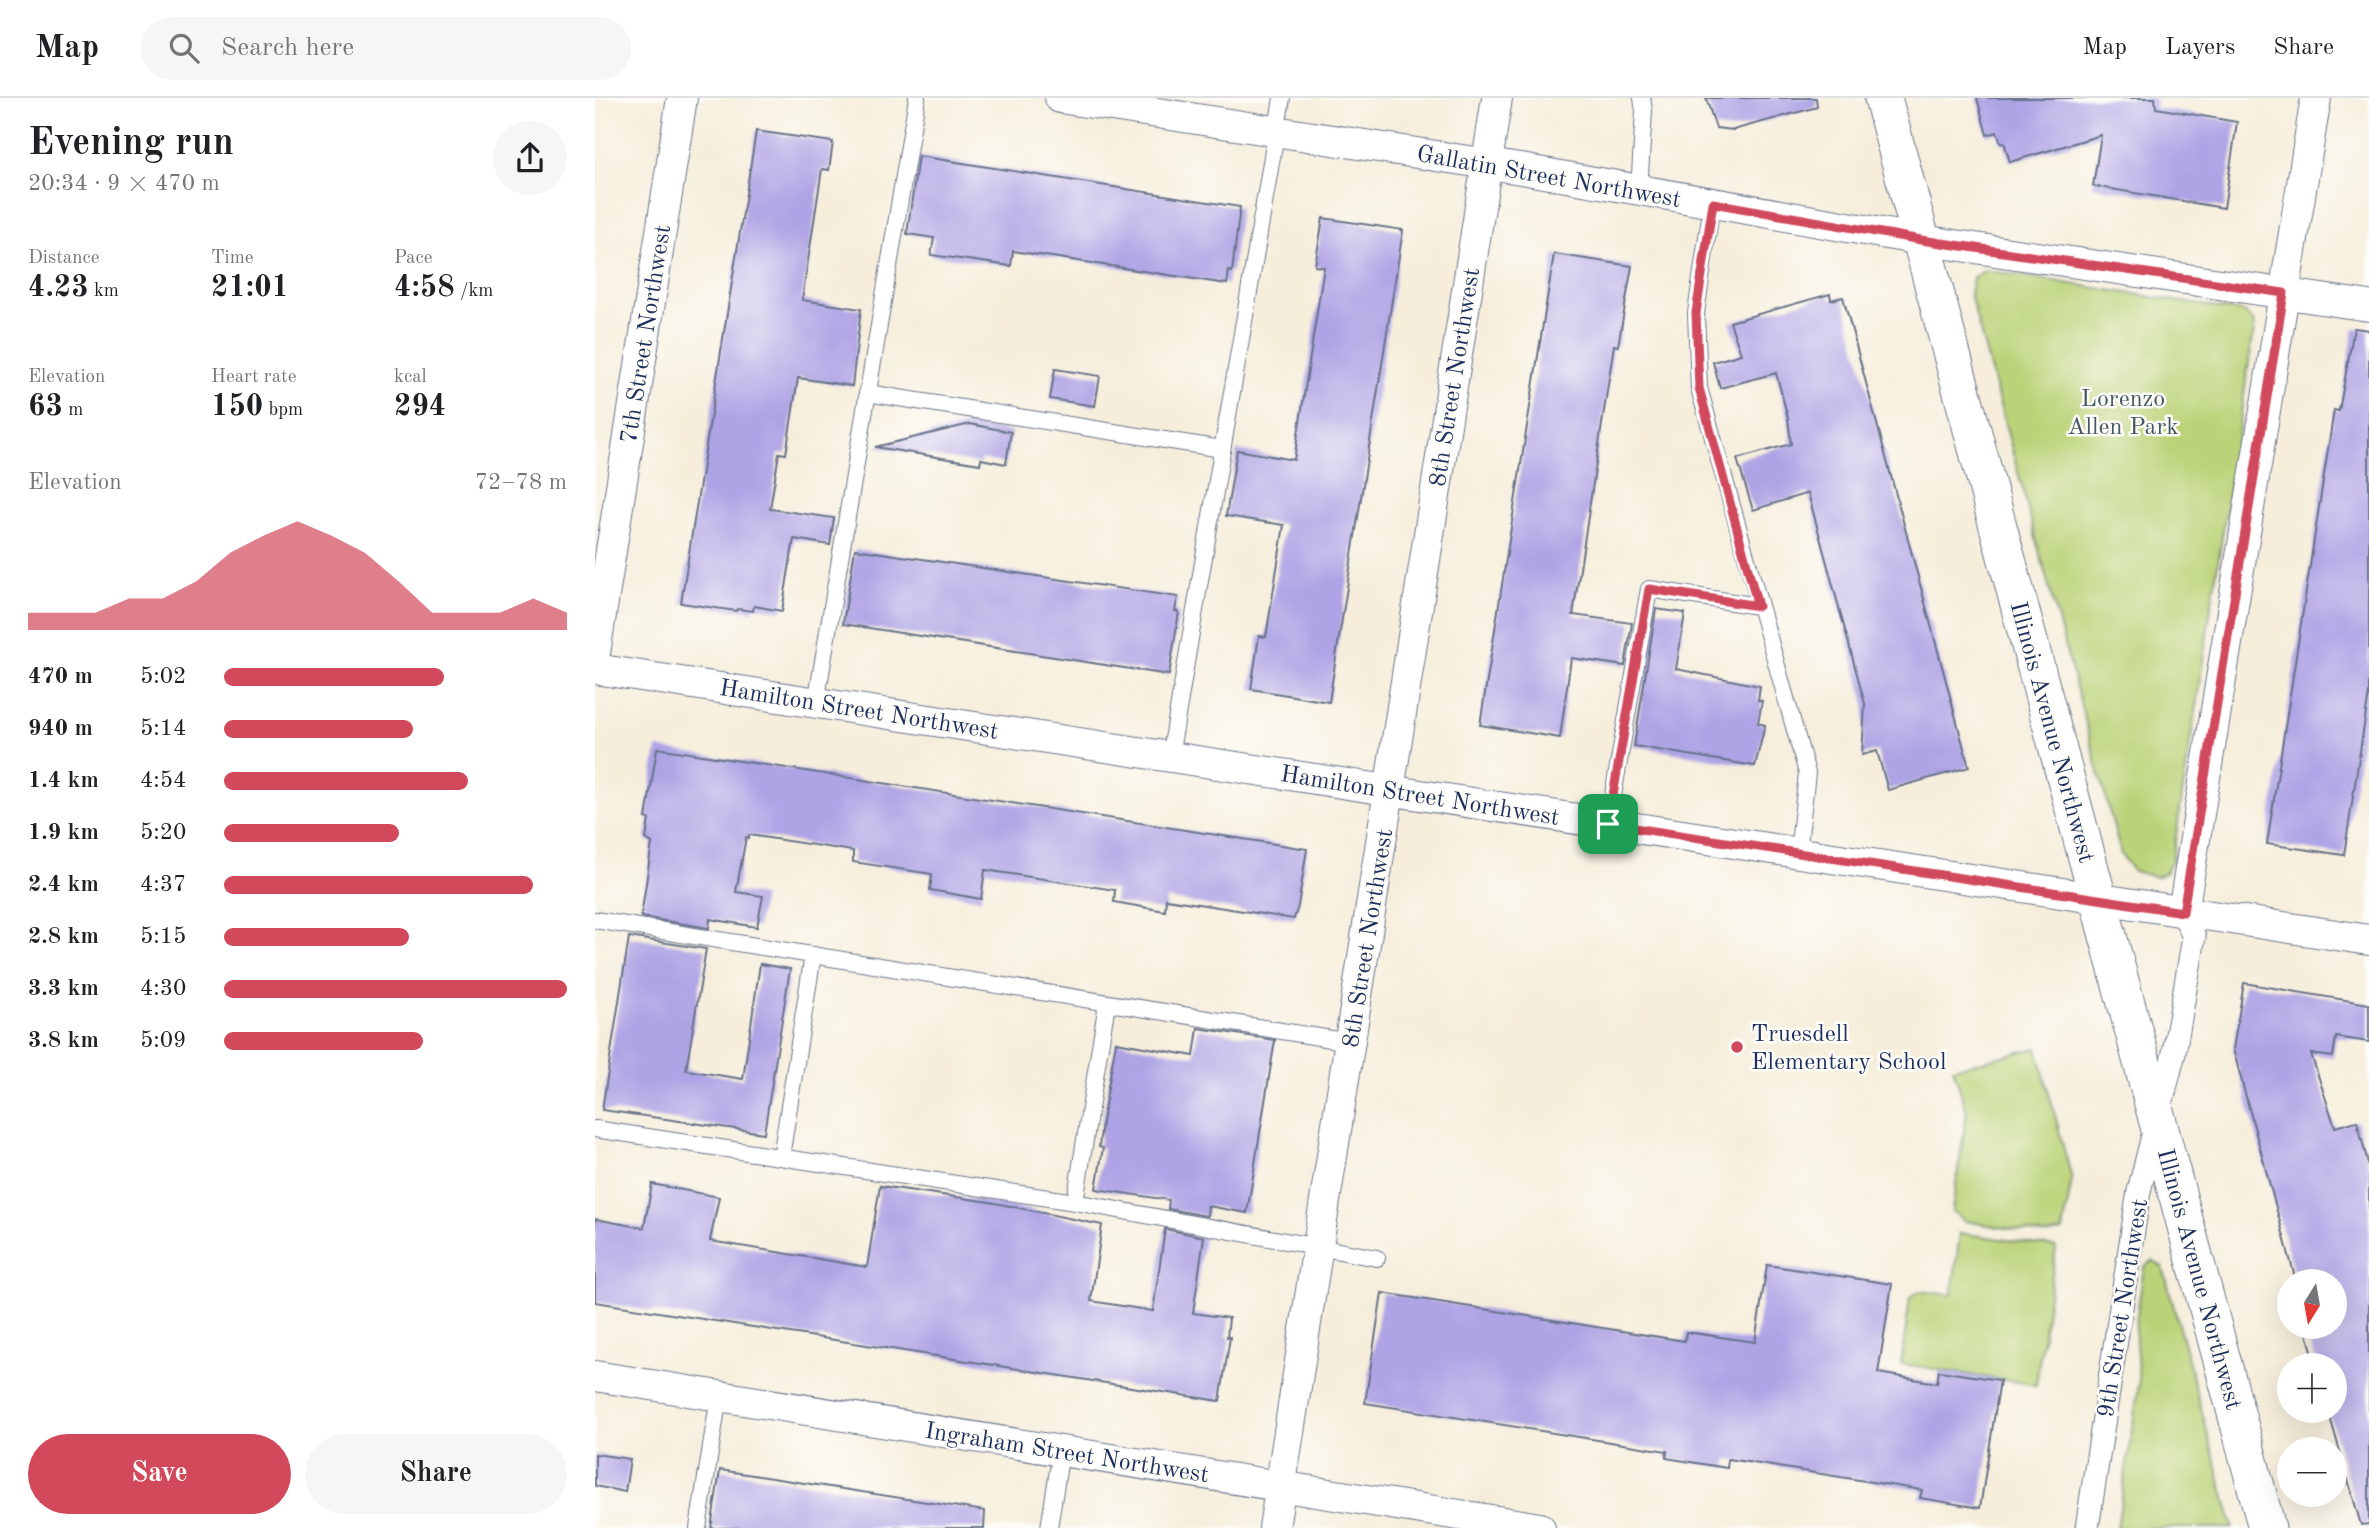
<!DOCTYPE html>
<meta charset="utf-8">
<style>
body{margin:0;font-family:"Old Standard TT",serif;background:#f6f6f6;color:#202124;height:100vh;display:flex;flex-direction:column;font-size:26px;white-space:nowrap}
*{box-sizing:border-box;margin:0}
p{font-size:23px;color:#757577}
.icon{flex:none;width:38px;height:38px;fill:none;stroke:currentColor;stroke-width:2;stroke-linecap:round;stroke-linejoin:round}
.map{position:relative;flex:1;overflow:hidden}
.details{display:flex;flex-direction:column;background:#fff;width:595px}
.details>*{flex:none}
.needle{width:46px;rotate:191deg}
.tools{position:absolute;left:1682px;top:1171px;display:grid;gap:14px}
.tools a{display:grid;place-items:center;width:70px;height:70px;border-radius:50%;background:#fff;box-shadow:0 7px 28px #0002;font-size:35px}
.pin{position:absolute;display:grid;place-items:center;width:60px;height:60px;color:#fff;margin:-30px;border-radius:14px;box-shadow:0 4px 10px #0006}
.round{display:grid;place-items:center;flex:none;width:74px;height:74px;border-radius:37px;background:#f6f6f6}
.overview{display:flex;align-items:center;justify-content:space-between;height:119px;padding:0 28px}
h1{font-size:38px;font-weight:800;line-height:52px}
.stats{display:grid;grid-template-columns:repeat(3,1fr);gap:10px;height:119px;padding:7px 28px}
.stats div{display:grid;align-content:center}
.stats b{font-size:30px;font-weight:800}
.stats small{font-size:19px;font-weight:400}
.stats p{font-size:19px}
.chart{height:196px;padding:14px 28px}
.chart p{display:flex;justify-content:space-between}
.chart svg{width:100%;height:126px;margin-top:7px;fill:#d1495b;opacity:.7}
.primary-button{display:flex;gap:14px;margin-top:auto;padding:14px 28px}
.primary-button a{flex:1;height:80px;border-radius:42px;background:#d1495b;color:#fff;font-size:28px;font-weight:800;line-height:80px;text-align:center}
.primary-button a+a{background:#f6f6f6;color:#202124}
ul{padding:0 28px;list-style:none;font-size:23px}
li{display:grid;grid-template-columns:112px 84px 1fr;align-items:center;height:52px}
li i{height:18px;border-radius:9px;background:#d1495b}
header{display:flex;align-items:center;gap:42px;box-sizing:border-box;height:98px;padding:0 35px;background:#fff;border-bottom:2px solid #e0e0e0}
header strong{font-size:33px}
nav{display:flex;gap:38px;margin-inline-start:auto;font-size:24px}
.search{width:490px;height:63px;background:#f6f6f6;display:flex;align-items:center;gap:18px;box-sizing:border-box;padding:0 24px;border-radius:38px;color:#757577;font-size:26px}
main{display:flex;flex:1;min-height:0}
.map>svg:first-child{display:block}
.green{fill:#bbd378;stroke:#6b816b;stroke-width:2}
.building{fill:#aea3e5}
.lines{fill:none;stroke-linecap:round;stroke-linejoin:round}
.service-casing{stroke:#68728a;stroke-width:18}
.pedestrian-casing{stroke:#68728a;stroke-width:25}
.minor-casing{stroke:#68728a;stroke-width:32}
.tertiary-casing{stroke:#68728a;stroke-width:39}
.service{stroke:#fff;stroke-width:16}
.pedestrian{stroke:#fff;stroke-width:23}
.minor{stroke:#fff;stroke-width:30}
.tertiary{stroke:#fff;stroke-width:37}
.route-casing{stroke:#fff;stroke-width:14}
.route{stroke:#d1495b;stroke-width:9}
.poi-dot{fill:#d1495b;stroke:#fdfcf7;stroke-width:2.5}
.labels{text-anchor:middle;stroke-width:5;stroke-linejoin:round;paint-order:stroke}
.street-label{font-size:24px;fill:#1b2f5e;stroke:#fdfcf7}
.park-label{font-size:24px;fill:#435864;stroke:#fdfcf7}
.poi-label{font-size:24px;fill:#1b2f5e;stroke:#fdfcf7;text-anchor:start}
</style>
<header>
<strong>Map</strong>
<div class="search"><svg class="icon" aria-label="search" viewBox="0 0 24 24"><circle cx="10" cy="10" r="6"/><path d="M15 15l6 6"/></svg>Search here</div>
<nav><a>Map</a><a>Layers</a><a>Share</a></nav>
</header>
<main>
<section class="details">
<div class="overview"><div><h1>Evening run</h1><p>20:34 · 9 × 470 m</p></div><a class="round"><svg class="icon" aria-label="share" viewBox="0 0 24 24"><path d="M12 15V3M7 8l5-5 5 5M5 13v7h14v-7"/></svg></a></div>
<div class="stats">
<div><p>Distance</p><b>4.23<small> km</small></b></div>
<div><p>Time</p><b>21:01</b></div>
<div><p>Pace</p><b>4:58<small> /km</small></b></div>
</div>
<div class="stats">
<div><p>Elevation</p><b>63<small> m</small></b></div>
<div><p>Heart rate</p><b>150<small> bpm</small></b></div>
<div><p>kcal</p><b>294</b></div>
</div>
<div class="chart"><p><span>Elevation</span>72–78 m</p>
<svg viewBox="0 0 160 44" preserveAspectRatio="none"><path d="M0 44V38L10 38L20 38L30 33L40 33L50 27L60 17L70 11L80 6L90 11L100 17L110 27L120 38L130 38L140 38L150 33L160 38V44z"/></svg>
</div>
<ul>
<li><b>470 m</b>5:02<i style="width:64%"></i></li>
<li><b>940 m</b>5:14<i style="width:55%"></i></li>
<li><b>1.4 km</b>4:54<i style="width:71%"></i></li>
<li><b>1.9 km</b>5:20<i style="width:51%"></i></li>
<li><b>2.4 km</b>4:37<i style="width:90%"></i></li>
<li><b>2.8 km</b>5:15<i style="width:54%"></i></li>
<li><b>3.3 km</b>4:30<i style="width:100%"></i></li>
<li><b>3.8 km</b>5:09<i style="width:58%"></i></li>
</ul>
<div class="primary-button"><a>Save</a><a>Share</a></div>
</section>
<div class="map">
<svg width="1774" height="1430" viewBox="0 0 1774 1430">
<rect width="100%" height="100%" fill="#fdfcf7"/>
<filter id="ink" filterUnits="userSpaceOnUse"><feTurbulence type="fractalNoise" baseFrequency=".0143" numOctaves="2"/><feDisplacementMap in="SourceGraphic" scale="14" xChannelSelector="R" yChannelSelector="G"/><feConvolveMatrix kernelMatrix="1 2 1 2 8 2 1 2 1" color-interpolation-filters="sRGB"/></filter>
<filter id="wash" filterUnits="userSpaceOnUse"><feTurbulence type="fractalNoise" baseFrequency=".00686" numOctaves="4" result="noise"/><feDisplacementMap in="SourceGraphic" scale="28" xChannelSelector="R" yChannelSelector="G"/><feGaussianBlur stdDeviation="1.57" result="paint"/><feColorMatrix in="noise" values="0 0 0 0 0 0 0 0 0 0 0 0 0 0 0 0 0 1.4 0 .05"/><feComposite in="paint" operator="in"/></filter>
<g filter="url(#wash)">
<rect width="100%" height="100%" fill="#f6eedb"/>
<!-- green -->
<g class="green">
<path d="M 1390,172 L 1649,214 L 1660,225 L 1577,763 L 1570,775 L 1560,779 L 1538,773 L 1526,756 L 1375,196 L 1378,180 Z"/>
<path d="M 1442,950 L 1477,1081 L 1468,1133 L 1452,1137 L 1370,1123 L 1357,1113 L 1372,1014 L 1358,970 Z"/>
<path d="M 1365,1135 L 1461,1149 L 1441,1287 L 1306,1266 L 1315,1200 L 1324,1193 L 1357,1197 Z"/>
<path d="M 1558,1163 L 1568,1169 L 1638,1430 L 1522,1430 L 1544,1286 L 1540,1231 L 1549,1169 Z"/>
</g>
<g id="blocks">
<!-- building -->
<g class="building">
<path d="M 1111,0 L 1221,0 L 1222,9 L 1138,32 L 1121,30 Z"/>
<path d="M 1382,0 L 1560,0 L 1561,10 L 1642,24 L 1629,110 L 1498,88 L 1506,37 L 1415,64 L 1409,44 L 1406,45 L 1402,34 L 1392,37 Z"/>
<path d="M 161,33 L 238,44 L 234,72 L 227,71 L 207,202 L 266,211 L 257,288 L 203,280 L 191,356 L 184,355 L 175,411 L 239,420 L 235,447 L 199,441 L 187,513 L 159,508 L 158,513 L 142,511 L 141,513 L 86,505 Z"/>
<path d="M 323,58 L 645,109 L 637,174 L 634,173 L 632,186 L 418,153 L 416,168 L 336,157 L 339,140 L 312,136 Z"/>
<path d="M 728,120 L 808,132 L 734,604 L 656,591 L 664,538 L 671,539 L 689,427 L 631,418 L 642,352 L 699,362 L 729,169 L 720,168 Z"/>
<path d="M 959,156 L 1037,168 L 1023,248 L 1019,247 L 978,517 L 1037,525 L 1030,568 L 976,560 L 965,640 L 885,627 Z"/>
<path d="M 1235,196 L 1236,202 L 1248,199 L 1374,669 L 1293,692 L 1282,653 L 1267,657 L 1270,606 L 1213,395 L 1158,412 L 1142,361 L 1196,346 L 1193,320 L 1181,275 L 1125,290 L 1118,264 L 1146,256 L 1135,224 Z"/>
<path d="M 1759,230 L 1774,232 L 1774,595 L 1749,757 L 1672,746 L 1739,312 L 1744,313 Z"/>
<path d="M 460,271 L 505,278 L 500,308 L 455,301 Z"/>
<path d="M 375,326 L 416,334 L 411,366 L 386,361 L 385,366 L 280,349 Z"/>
<path d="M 260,451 L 583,499 L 580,513 L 584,514 L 574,577 L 248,526 Z"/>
<path d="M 1061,511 L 1090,515 L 1081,571 L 1165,588 L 1163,602 L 1167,603 L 1163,625 L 1170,627 L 1160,668 L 1039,648 Z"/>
<path d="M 62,650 L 712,751 L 703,808 L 699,821 L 571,801 L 570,813 L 519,804 L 520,792 L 390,772 L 386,801 L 335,792 L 337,776 L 258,764 L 258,753 L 154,737 L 154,740 L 151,739 L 141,794 L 168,798 L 162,829 L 115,821 L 114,830 L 46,819 L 57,745 L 51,741 L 54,721 L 51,720 Z"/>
<path d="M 34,839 L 111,851 L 91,972 L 148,981 L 165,866 L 195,871 L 169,1035 L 7,1012 Z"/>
<path d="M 1649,885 L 1774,906 L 1774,944 L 1741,939 L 1738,959 L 1716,956 L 1740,1029 L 1762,1023 L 1774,1069 L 1774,1426 L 1766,1427 L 1733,1312 L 1740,1312 L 1740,1267 L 1721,1267 L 1710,1228 L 1740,1228 L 1740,1183 L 1701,1183 L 1638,951 Z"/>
<path d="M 603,930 L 680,942 L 652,1115 L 613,1108 L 612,1118 L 573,1111 L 574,1102 L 501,1091 L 508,1050 L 504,1049 L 507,1024 L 521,944 L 599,958 Z"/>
<path d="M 57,1086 L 124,1099 L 115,1143 L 272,1169 L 285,1088 L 395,1104 L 507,1127 L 496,1203 L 558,1213 L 570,1131 L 609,1139 L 598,1215 L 634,1220 L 632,1239 L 635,1239 L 625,1303 L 0,1204 L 0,1121 L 49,1130 Z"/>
<path d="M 1172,1167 L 1297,1186 L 1283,1275 L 1342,1285 L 1344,1273 L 1405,1282 L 1385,1410 L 1325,1400 L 1327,1392 L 1133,1361 L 1132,1370 L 1071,1360 L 1072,1353 L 770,1305 L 787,1195 L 1090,1243 L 1091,1234 L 1160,1244 Z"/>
<path d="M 0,1356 L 35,1361 L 30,1394 L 0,1388 Z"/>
<path d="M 125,1372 L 390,1413 L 389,1430 L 116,1430 Z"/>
</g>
</g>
</g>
<g filter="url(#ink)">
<use href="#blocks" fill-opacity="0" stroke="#68728a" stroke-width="2"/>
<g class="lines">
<!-- service casing -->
<g class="service-casing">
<g id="service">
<path d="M 1044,92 L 1049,13 L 1047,0"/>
<path d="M 1117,105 L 1101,215 L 1104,290 L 1212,675 L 1203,755"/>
<path d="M 272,295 L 627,351"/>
<path d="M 221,605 L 322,0"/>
<path d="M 575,659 L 687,0"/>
<path d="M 1013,726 L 1054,491 L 1163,508"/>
<path d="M 0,822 L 755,944"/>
<path d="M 0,1031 L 480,1104 L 782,1160"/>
<path d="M 186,1059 L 218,857"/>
<path d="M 480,1104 L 512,905"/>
<path d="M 103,1430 L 124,1298"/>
<path d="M 454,1430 L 466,1353"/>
</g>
</g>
<!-- pedestrian casing -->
<g class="pedestrian-casing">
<path id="pedestrian" d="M 1492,1430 L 1544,1093 L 1579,955 L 1599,839 L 1588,814"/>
</g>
<!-- minor casing -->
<g class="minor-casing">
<g id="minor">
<path d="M 465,0 L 932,72 L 1326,142 L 1774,208"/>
<path d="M 0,555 L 87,0"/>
<path d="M 0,571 L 1774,842"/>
<path d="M 1588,814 L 1721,0"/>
<path d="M 0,1278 L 945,1430"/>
<path d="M 679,1430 L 902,0"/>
</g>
</g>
<!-- tertiary casing -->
<g class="tertiary-casing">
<path id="tertiary" d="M 1288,0 L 1672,1430"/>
</g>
<!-- service -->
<use href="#service" class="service"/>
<!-- pedestrian -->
<use href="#pedestrian" class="pedestrian"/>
<!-- minor -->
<use href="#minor" class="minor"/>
<!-- tertiary -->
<use href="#tertiary" class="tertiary"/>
</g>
</g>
<g class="lines" filter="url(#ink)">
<!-- route casing -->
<g class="route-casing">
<path id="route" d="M 1118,105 L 1326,142 L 1689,195 L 1588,814 L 1013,726 L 1054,491 L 1163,508 L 1104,290 L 1101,215 Z"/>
</g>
<!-- route -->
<use href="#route" class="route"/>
</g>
<!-- markers -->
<circle class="poi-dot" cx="1142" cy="949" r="7"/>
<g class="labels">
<!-- street labels -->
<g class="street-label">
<text transform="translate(954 78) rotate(10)" y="8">Gallatin Street Northwest</text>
<text transform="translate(50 236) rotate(-81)" y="8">7th Street Northwest</text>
<text transform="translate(859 279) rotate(-81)" y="8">8th Street Northwest</text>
<text transform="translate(264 611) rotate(9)" y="8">Hamilton Street Northwest</text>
<text transform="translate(1458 634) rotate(75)" y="8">Illinois Avenue Northwest</text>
<text transform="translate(825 697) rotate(9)" y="8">Hamilton Street Northwest</text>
<text transform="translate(772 840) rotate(-81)" y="8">8th Street Northwest</text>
<text transform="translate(1605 1181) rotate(75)" y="8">Illinois Avenue Northwest</text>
<text transform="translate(1527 1210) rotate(-81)" y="8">9th Street Northwest</text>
<text transform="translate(472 1354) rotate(9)" y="8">Ingraham Street Northwest</text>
</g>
<!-- park labels -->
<g class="park-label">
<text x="1528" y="308">Lorenzo<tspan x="1528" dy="28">Allen Park</tspan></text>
</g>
<!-- poi labels -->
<g class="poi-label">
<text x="1156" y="943">Truesdell<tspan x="1156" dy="28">Elementary School</tspan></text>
</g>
</g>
</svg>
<div class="tools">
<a><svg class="needle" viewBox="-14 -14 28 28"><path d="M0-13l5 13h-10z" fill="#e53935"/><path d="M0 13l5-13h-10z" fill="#757577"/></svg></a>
<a>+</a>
<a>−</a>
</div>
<div class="pin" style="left:1013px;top:726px;background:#1e9e55"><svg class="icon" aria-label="arrive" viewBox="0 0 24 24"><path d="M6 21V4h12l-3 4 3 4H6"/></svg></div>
</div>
</main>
